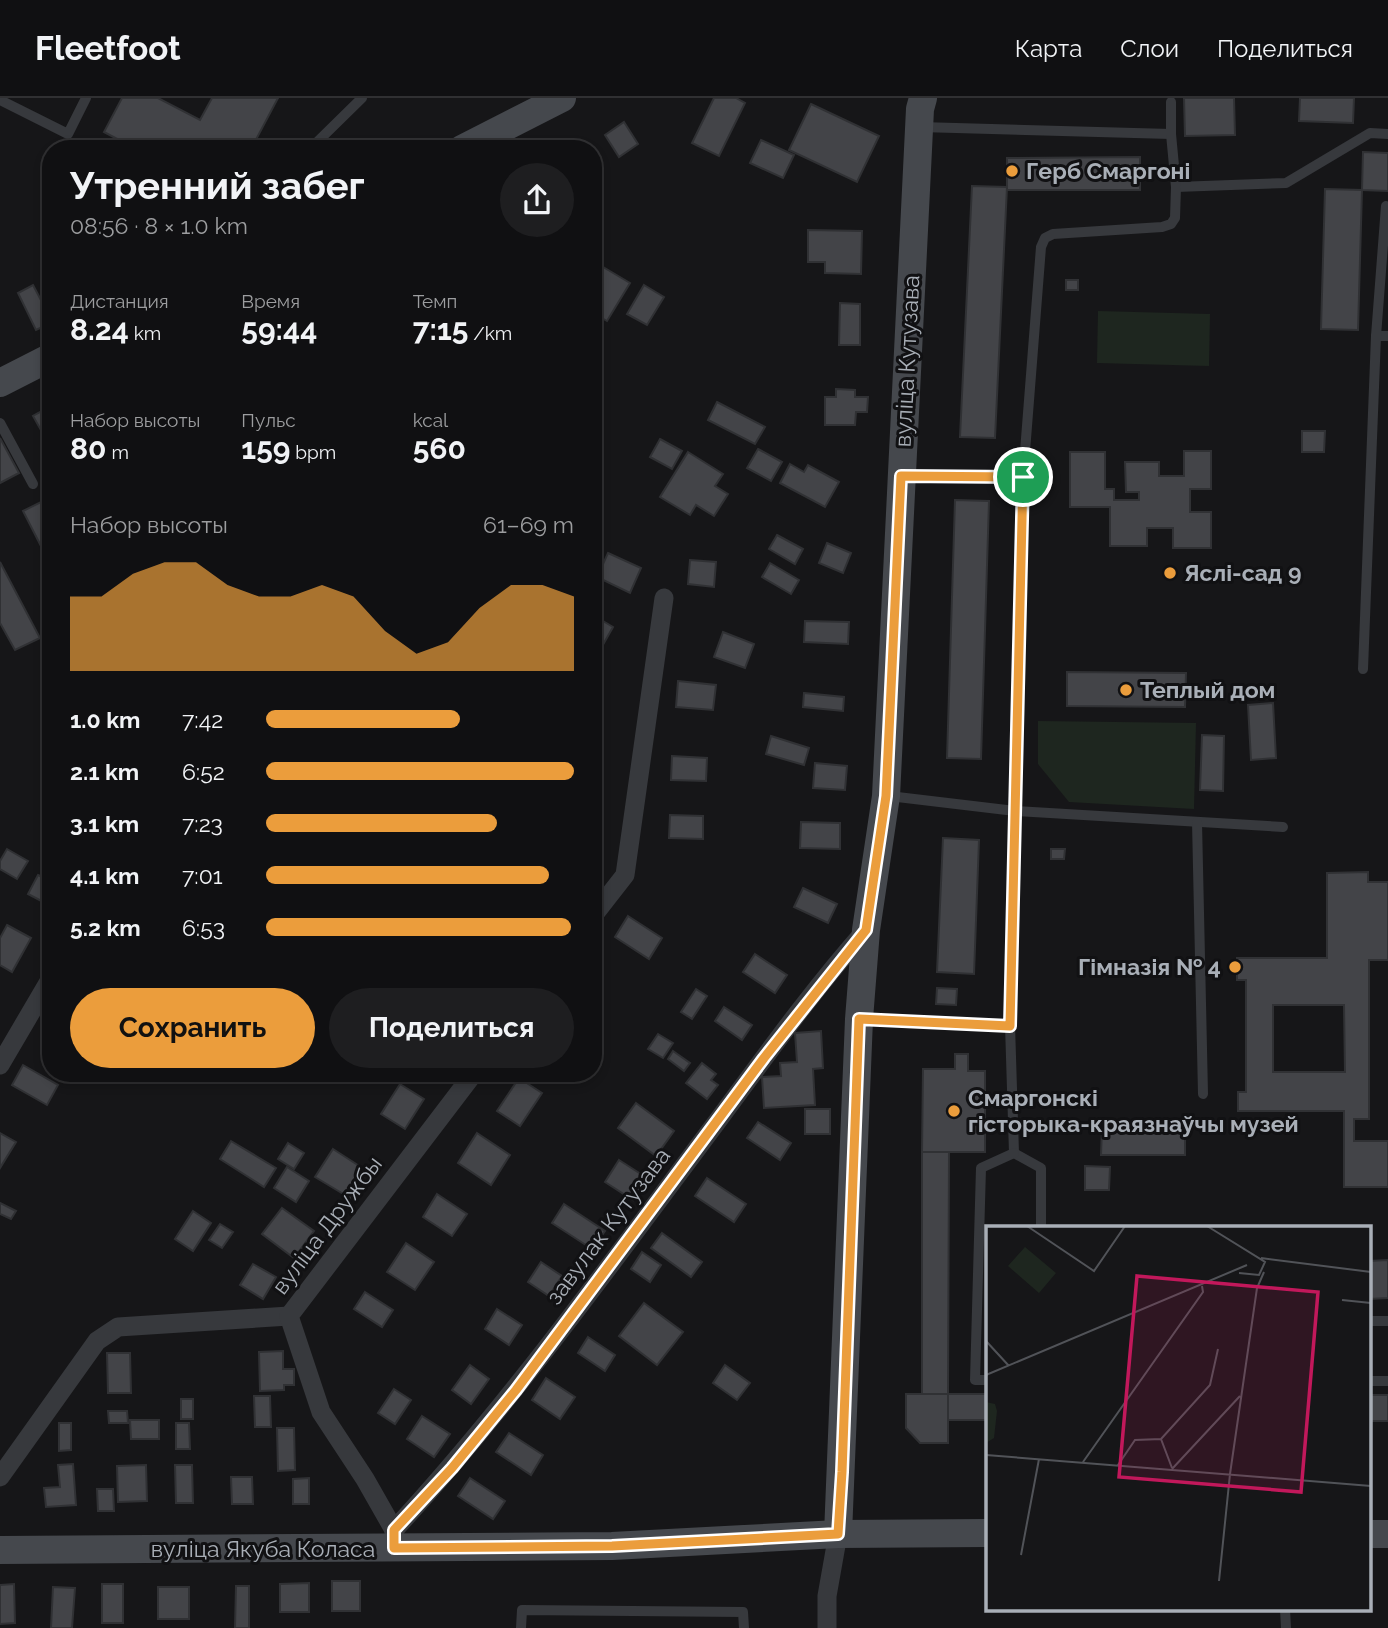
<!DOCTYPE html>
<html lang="ru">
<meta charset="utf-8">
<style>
body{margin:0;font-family:Raleway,sans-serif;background:#1e1e20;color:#f1f3f6;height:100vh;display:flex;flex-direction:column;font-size:26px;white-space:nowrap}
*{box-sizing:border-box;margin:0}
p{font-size:23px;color:#9c9d9f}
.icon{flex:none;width:38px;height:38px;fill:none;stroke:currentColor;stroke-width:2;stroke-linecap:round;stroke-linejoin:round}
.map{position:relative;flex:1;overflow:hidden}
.panel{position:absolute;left:42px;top:42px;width:560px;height:942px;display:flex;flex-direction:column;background:#101012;border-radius:28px;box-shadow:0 4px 10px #0003,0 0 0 2px #303032}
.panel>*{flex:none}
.pin{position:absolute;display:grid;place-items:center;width:60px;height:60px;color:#fff;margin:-30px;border:4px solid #fff;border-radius:50%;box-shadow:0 2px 7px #0007}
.round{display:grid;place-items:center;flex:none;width:74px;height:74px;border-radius:37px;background:#1e1e20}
.head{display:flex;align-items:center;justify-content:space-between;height:119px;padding:0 28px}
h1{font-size:38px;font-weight:700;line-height:52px}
.metrics{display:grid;grid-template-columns:repeat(3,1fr);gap:10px;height:119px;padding:7px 28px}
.metrics div{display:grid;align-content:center}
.metrics b{font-size:30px;font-weight:700}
.metrics small{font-size:19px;font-weight:400}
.metrics p{font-size:19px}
.chart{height:196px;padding:14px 28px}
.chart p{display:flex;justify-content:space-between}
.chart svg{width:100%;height:126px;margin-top:7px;fill:#eb9d3c;opacity:.7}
.button{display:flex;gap:14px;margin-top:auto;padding:14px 28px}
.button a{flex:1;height:80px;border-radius:42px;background:#eb9d3c;color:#111;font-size:28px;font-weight:700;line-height:80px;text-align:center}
.button a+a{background:#1e1e20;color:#f1f3f6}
ul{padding:0 28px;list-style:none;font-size:23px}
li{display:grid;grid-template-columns:112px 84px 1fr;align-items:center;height:52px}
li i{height:18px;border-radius:9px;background:#eb9d3c}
header{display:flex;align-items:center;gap:42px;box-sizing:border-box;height:98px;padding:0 35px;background:#101012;border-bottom:2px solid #303032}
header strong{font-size:33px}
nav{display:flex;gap:38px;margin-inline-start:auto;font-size:24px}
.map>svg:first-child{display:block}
.green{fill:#1e261f}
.building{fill:#434448;stroke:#303134;stroke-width:2;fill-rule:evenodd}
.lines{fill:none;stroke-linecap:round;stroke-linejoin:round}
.lane{stroke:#37393d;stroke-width:10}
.street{stroke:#37393d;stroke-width:19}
.secondary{stroke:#45484d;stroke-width:28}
.route-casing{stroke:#fff;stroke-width:14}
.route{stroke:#eb9d3c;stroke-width:9}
.poi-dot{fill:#eb9d3c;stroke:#111113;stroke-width:2.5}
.labels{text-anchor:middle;stroke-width:6;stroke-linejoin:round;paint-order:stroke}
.poi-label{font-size:23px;font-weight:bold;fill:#a9afb7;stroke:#111113;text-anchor:start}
.street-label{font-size:23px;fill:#a9afb7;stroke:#111113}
.inset-road{fill:none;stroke:#515358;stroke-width:2}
.view{fill:#c2185b;fill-opacity:0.15;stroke:#c2185b;stroke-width:3.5}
.inset-edge{fill:none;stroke:#a9afb7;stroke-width:3.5}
</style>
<header>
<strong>Fleetfoot</strong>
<nav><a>Карта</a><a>Слои</a><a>Поделиться</a></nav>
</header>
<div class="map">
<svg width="1388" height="1530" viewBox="0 0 1388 1530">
<rect width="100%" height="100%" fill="#161618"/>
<!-- green -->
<g class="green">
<path d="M 1098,213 L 1210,216 L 1209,268 L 1097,265 Z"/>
<path d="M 1038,623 L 1196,625 L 1194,711 L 1069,704 L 1038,666 Z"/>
</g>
<!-- building -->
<g class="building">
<path d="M 122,0 L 158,0 L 200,22 L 212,0 L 278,0 L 251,51 L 136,51 L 104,34 Z"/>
<path d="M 714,0 L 736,0 L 745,5 L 719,58 L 692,45 Z"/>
<path d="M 1184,0 L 1234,0 L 1235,37 L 1185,38 Z"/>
<path d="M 1300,0 L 1354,0 L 1353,25 L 1299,23 Z"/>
<path d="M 811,6 L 879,38 L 857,84 L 789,52 Z"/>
<path d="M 624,24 L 638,46 L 619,59 L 605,37 Z"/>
<path d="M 761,42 L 794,57 L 783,80 L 750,65 Z"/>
<path d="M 1363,54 L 1388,55 L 1388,93 L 1362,92 Z"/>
<path d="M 1140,59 L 1140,92 L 1007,92 L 1007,60 Z"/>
<path d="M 972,88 L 1007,89 L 995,340 L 960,339 Z"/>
<path d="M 1325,91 L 1362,92 L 1358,232 L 1321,231 Z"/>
<path d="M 808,132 L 862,133 L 861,176 L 825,175 L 825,164 L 808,164 Z"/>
<path d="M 593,163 L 630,185 L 607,223 L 593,215 Z"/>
<rect x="1066" y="182" width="12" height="10"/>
<path d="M 33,187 L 51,221 L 51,225 L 36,232 L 18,195 Z"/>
<path d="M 644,187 L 664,199 L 647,227 L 627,216 Z"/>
<path d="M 840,205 L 860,206 L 860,247 L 839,247 Z"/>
<path d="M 836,291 L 855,292 L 855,299 L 868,299 L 867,314 L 856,314 L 855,327 L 825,327 L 825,299 L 836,299 Z"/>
<path d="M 717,304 L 765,329 L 755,346 L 708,322 Z"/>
<path d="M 51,308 L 51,350 L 33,318 Z"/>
<path d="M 1302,333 L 1325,333 L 1324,354 L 1302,354 Z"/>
<path d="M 0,340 L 19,375 L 0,385 Z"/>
<path d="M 660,341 L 682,353 L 672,371 L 650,359 Z"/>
<path d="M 758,351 L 782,364 L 771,383 L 747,370 Z"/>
<path d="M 1184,353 L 1211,353 L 1211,391 L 1190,391 L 1190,414 L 1211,414 L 1211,450 L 1173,450 L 1173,430 L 1147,430 L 1147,448 L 1110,448 L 1110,409 L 1070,409 L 1070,354 L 1105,354 L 1105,391 L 1114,391 L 1114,402 L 1139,402 L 1139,394 L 1126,394 L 1125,364 L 1159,364 L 1159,378 L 1184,378 Z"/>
<path d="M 688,354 L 723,376 L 715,388 L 728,396 L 714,418 L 696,407 L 690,417 L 660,399 Z"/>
<path d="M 790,366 L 804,374 L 808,367 L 839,384 L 825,409 L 780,385 Z"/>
<path d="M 51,399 L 51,445 L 42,450 L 23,413 Z"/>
<path d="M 955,402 L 989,403 L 981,661 L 947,660 Z"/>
<path d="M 777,437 L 803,451 L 795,466 L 769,451 Z"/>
<path d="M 827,445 L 851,455 L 843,475 L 819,465 Z"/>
<path d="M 608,455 L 641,470 L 630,495 L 597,479 Z"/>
<path d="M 690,462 L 716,464 L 714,489 L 688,486 Z"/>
<path d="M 0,464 L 40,540 L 15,552 L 0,525 Z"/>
<path d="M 770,465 L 799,482 L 791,496 L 762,479 Z"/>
<path d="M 593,517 L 613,529 L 596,559 L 593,558 Z"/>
<path d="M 805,523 L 849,524 L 848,546 L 804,544 Z"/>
<path d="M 723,534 L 754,546 L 745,570 L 714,559 Z"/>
<path d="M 1067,574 L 1186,575 L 1185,609 L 1067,608 Z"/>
<path d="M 678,583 L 716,587 L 713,612 L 676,609 Z"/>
<path d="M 804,595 L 844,599 L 843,613 L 803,609 Z"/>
<path d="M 1273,605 L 1276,660 L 1251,662 L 1248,607 Z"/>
<path d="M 1202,637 L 1224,638 L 1223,693 L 1200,692 Z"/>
<path d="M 771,638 L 809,650 L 804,667 L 766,656 Z"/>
<path d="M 672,658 L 707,660 L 706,683 L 671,682 Z"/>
<path d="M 815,665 L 847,668 L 845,692 L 813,690 Z"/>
<path d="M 670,717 L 703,718 L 703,741 L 669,740 Z"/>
<path d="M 801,724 L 840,725 L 840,751 L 800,750 Z"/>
<path d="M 943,740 L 979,742 L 974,876 L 937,874 Z"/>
<path d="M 7,751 L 28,763 L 17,781 L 0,771 L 0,763 Z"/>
<path d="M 1051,751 L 1065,751 L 1064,761 L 1051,761 Z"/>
<path d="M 1368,774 L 1368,784 L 1388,784 L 1388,862 L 1369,862 L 1369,1021 L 1354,1021 L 1354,1043 L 1388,1043 L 1388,1089 L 1344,1089 L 1344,1013 L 1238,1013 L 1238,994 L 1246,994 L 1246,882 L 1237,882 L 1237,860 L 1327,860 L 1327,775 ZM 1273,907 L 1344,907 L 1345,974 L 1273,974 Z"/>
<path d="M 38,777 L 51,783 L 51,808 L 28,796 Z"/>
<path d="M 803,790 L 837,806 L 828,825 L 794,809 Z"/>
<path d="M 628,818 L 662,840 L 649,861 L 615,839 Z"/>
<path d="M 7,827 L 31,840 L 12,874 L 0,867 L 0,840 Z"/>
<path d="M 755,856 L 787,877 L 775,895 L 743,874 Z"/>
<path d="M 937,890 L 957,891 L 956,907 L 936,906 Z"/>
<path d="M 696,891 L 707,898 L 692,921 L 681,914 Z"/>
<path d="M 724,909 L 752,927 L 742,942 L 715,923 Z"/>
<path d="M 821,933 L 823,970 L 813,971 L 815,1007 L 764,1010 L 762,979 L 781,978 L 780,965 L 797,964 L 795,935 Z"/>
<path d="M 658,936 L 673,945 L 663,960 L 648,951 Z"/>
<path d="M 673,953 L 690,965 L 684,973 L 668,961 Z"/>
<path d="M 955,956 L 968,956 L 968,973 L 985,973 L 985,1054 L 922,1054 L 923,971 L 955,971 Z"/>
<path d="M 702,965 L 716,976 L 711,982 L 718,987 L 707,1001 L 686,985 Z"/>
<path d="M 23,967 L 58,987 L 47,1007 L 12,987 Z"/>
<path d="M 519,980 L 542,995 L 520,1028 L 497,1013 Z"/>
<path d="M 400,986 L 424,1001 L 405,1031 L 381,1016 Z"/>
<path d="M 636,1005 L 674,1033 L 656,1058 L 618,1030 Z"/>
<rect x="805" y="1011" width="25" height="25"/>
<path d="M 758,1024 L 791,1045 L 780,1062 L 747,1040 Z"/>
<path d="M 1102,1030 L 1185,1030 L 1185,1057 L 1101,1057 Z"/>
<path d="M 0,1035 L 16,1044 L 0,1070 Z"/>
<path d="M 477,1035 L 510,1057 L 491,1087 L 458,1065 Z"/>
<path d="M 231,1043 L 276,1070 L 264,1089 L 220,1061 Z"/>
<path d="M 288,1045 L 304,1055 L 294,1071 L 278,1061 Z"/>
<path d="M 333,1051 L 367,1073 L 350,1100 L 315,1079 Z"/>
<path d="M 922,1054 L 949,1054 L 948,1296 L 922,1296 Z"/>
<path d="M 619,1062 L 647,1080 L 633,1102 L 605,1084 Z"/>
<path d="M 1085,1068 L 1110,1069 L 1109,1092 L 1085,1092 Z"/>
<path d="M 287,1069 L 309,1083 L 296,1104 L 274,1090 Z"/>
<path d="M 707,1080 L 746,1106 L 734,1124 L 695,1098 Z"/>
<path d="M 437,1096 L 467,1116 L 452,1138 L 423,1119 Z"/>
<path d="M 0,1105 L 16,1113 L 11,1121 L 0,1116 Z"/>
<path d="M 564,1106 L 605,1133 L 592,1151 L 552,1125 Z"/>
<path d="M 282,1110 L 314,1133 L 294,1160 L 262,1136 Z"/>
<path d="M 193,1113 L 211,1125 L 193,1153 L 175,1141 Z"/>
<path d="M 220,1126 L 233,1134 L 222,1150 L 209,1142 Z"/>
<path d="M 662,1135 L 702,1164 L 691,1179 L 651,1150 Z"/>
<path d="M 406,1145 L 434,1164 L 415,1192 L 387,1174 Z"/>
<path d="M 642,1154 L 661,1167 L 650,1184 L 631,1171 Z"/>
<path d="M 1388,1162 L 1388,1200 L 1369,1201 L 1369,1163 Z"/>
<path d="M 541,1164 L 562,1178 L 549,1198 L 528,1184 Z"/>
<path d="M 253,1166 L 276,1179 L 263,1201 L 240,1187 Z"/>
<path d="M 365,1194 L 393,1212 L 382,1229 L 354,1211 Z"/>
<path d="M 644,1205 L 683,1234 L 657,1267 L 619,1238 Z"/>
<path d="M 497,1211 L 522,1227 L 509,1247 L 485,1231 Z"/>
<path d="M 588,1239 L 615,1257 L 605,1273 L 578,1255 Z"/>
<path d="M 283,1253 L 283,1271 L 294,1271 L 294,1287 L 284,1287 L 284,1292 L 260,1293 L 259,1254 Z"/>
<path d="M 107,1255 L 130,1255 L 131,1295 L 108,1295 Z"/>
<path d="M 470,1267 L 489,1281 L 471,1306 L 452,1292 Z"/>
<path d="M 725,1267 L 750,1285 L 737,1302 L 713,1285 Z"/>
<path d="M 546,1280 L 575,1299 L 560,1321 L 532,1302 Z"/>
<path d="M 394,1291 L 411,1302 L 395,1326 L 378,1315 Z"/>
<path d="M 906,1296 L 948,1296 L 948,1345 L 920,1345 L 906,1330 Z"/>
<rect x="948" y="1296" width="39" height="26"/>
<rect x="1369" y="1297" width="19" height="26"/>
<path d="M 254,1298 L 270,1298 L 271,1329 L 255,1329 Z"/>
<rect x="181" y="1301" width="12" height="20"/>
<path d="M 108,1313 L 127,1313 L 128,1325 L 109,1325 Z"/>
<path d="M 422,1318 L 450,1336 L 434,1359 L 407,1341 Z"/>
<path d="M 130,1322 L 159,1322 L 159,1341 L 131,1341 Z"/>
<path d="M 59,1325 L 71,1325 L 71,1352 L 59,1353 Z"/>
<path d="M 176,1325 L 189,1325 L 190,1351 L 176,1351 Z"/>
<path d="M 277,1330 L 294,1330 L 295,1372 L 278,1373 Z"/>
<path d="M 509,1335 L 543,1357 L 531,1377 L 496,1354 Z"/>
<path d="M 73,1366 L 76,1407 L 46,1409 L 44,1390 L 60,1389 L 58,1367 Z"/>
<path d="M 146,1367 L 147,1403 L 118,1404 L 117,1368 Z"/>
<path d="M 175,1367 L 192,1367 L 193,1405 L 176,1405 Z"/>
<path d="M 231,1379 L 252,1379 L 253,1406 L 232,1406 Z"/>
<path d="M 309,1380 L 309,1406 L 293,1406 L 293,1381 Z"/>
<path d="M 470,1380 L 505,1403 L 493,1421 L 458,1398 Z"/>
<path d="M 97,1391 L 113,1391 L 114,1413 L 98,1413 Z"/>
<rect x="332" y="1483" width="28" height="30"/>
<path d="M 309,1485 L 309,1514 L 280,1514 L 280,1486 Z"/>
<path d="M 14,1486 L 15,1525 L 0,1526 L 0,1487 Z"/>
<rect x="102" y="1486" width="21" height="39"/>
<path d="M 236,1488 L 249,1488 L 249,1530 L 235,1530 Z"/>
<path d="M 53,1489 L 75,1490 L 72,1530 L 51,1530 Z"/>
<rect x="158" y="1489" width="31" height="32"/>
</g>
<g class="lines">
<!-- lane -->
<g class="lane">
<path d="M 0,2 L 68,36 L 86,0"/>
<path d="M 920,29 L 1171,36"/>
<path d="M 310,51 L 362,0"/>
<path d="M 1176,89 L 1286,85 L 1370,35 L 1388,36"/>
<path d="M 1376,238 L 1388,238"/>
<path d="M 0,325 L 33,386"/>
<path d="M 904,378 L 1023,379"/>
<path d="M 1363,571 L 1376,238 L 1386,108"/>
<path d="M 889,698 L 1015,713 L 1283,729"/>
<path d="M 1197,724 L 1203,996"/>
<path d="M 862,921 L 1010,927 L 1023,379 L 1041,149 L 1045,140 L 1053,136 L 1162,129 L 1171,126 L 1175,120 L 1176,89 L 1171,36 L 1171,4"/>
<path d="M 1010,927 L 1014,1055 L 1041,1070 L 1041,1129"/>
<path d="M 1369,1223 L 1388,1223"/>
<path d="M 987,1282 L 975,1282 L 981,1070 L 1014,1055"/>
<path d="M 1369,1283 L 1388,1283"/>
<path d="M 1285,1511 L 1286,1530"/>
<path d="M 521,1530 L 522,1512 L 743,1514 L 744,1530"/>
</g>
<!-- street -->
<g class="street">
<path d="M 593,818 L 625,777 L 664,500"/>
<path d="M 0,967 L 51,880"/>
<path d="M 0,1379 L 97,1243 L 118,1229 L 289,1218"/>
<path d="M 394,1432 L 365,1381 L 321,1314 L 289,1218 L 474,975"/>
<path d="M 395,1450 L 394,1432 C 511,1305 610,1167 713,1029 C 762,963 811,894 866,832"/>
<path d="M 827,1530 L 827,1498 L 838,1436"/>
</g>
<!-- secondary -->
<g class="secondary">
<path d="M 462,51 L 562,0"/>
<path d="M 0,285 L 51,259"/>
<path d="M 838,1436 L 859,921 L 866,832 L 886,698 L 920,11 L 923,0"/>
<path d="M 1369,1436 L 1388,1436"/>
<path d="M 0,1452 L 612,1448 L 838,1436 L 987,1435"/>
</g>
</g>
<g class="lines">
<!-- route casing -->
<g class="route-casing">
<path id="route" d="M 901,378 L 1023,379 L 1010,928 L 859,921 L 842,1374 L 838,1436 L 612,1448 L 394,1450 L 394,1432 L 452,1370 L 516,1292 L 764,960 L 866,832 L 886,698 Z"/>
</g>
<!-- route -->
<use href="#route" class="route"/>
</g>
<!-- markers -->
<g class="poi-dot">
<circle cx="1012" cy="73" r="7"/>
<circle cx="1170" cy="475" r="7"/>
<circle cx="1126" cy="592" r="7"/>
<circle cx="1235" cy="869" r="7"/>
<circle cx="954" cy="1013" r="7"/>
</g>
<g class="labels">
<!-- poi labels -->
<g class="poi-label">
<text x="1026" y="81">Герб Смаргоні</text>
<text x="1184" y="483">Яслі-сад 9</text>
<text x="1140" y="600">Теплый дом</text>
<text x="1221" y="877" text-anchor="end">Гімназія № 4</text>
<text x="968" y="1008">Смаргонскі<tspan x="968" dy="26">гісторыка-краязнаўчы музей</tspan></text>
</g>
<!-- street labels -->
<g class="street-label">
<text transform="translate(907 263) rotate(-87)" y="8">вуліца Кутузава</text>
<text transform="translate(327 1127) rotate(-53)" y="8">вуліца Дружбы</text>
<text transform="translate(608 1128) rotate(-53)" y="8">завулак Кутузава</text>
<text x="263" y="1459">вуліца Якуба Коласа</text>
</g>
</g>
<!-- overview -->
<g transform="translate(986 1128)">
<rect width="385" height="385" fill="#161618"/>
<path d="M 39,21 L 70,47 L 53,67 L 22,40 ZM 0,176 L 9,178 L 11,185 L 8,212 L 0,217 Z" fill="#1e261f"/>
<path class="inset-road" d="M 41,0 L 108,45 L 139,0M 221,0 L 279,36 L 273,49 L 253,47M 275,32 L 385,46M 356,74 L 385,77M 0,115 L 23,140M 0,149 L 261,39M 0,229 L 385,260M 97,236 L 217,66 L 216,60M 132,239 L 149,214 L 175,213M 186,242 L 175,213 L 224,159 L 232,123M 186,243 L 254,170M 244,248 L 271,62 L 278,46M 35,329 L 53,233M 233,355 L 244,248"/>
<path class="view" d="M 151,50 L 332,66 L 315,266 L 133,251 Z"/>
<rect width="385" height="385" class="inset-edge"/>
</g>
</svg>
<div class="pin" style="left:1023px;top:379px;background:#1e9e55"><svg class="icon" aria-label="arrive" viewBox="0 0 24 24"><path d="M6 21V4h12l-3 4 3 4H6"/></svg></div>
<section class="panel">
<div class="head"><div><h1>Утренний забег</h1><p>08:56 · 8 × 1.0 km</p></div><a class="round"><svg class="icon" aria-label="share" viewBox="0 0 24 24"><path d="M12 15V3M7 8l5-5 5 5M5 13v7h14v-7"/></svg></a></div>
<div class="metrics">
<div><p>Дистанция</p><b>8.24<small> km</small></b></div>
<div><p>Время</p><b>59:44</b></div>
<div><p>Темп</p><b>7:15<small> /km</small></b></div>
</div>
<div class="metrics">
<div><p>Набор высоты</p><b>80<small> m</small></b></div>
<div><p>Пульс</p><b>159<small> bpm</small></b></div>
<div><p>kcal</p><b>560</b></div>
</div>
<div class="chart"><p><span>Набор высоты</span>61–69 m</p>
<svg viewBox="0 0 160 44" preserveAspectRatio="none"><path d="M0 44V18L10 18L20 10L30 6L40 6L50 14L60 18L70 18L80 14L90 18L100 30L110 38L120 34L130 22L140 14L150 14L160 18V44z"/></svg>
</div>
<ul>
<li><b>1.0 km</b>7:42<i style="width:63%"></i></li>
<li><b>2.1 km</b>6:52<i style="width:100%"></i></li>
<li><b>3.1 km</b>7:23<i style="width:75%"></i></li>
<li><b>4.1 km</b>7:01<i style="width:92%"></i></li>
<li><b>5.2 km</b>6:53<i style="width:99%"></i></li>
</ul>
<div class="button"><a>Сохранить</a><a>Поделиться</a></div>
</section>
</div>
